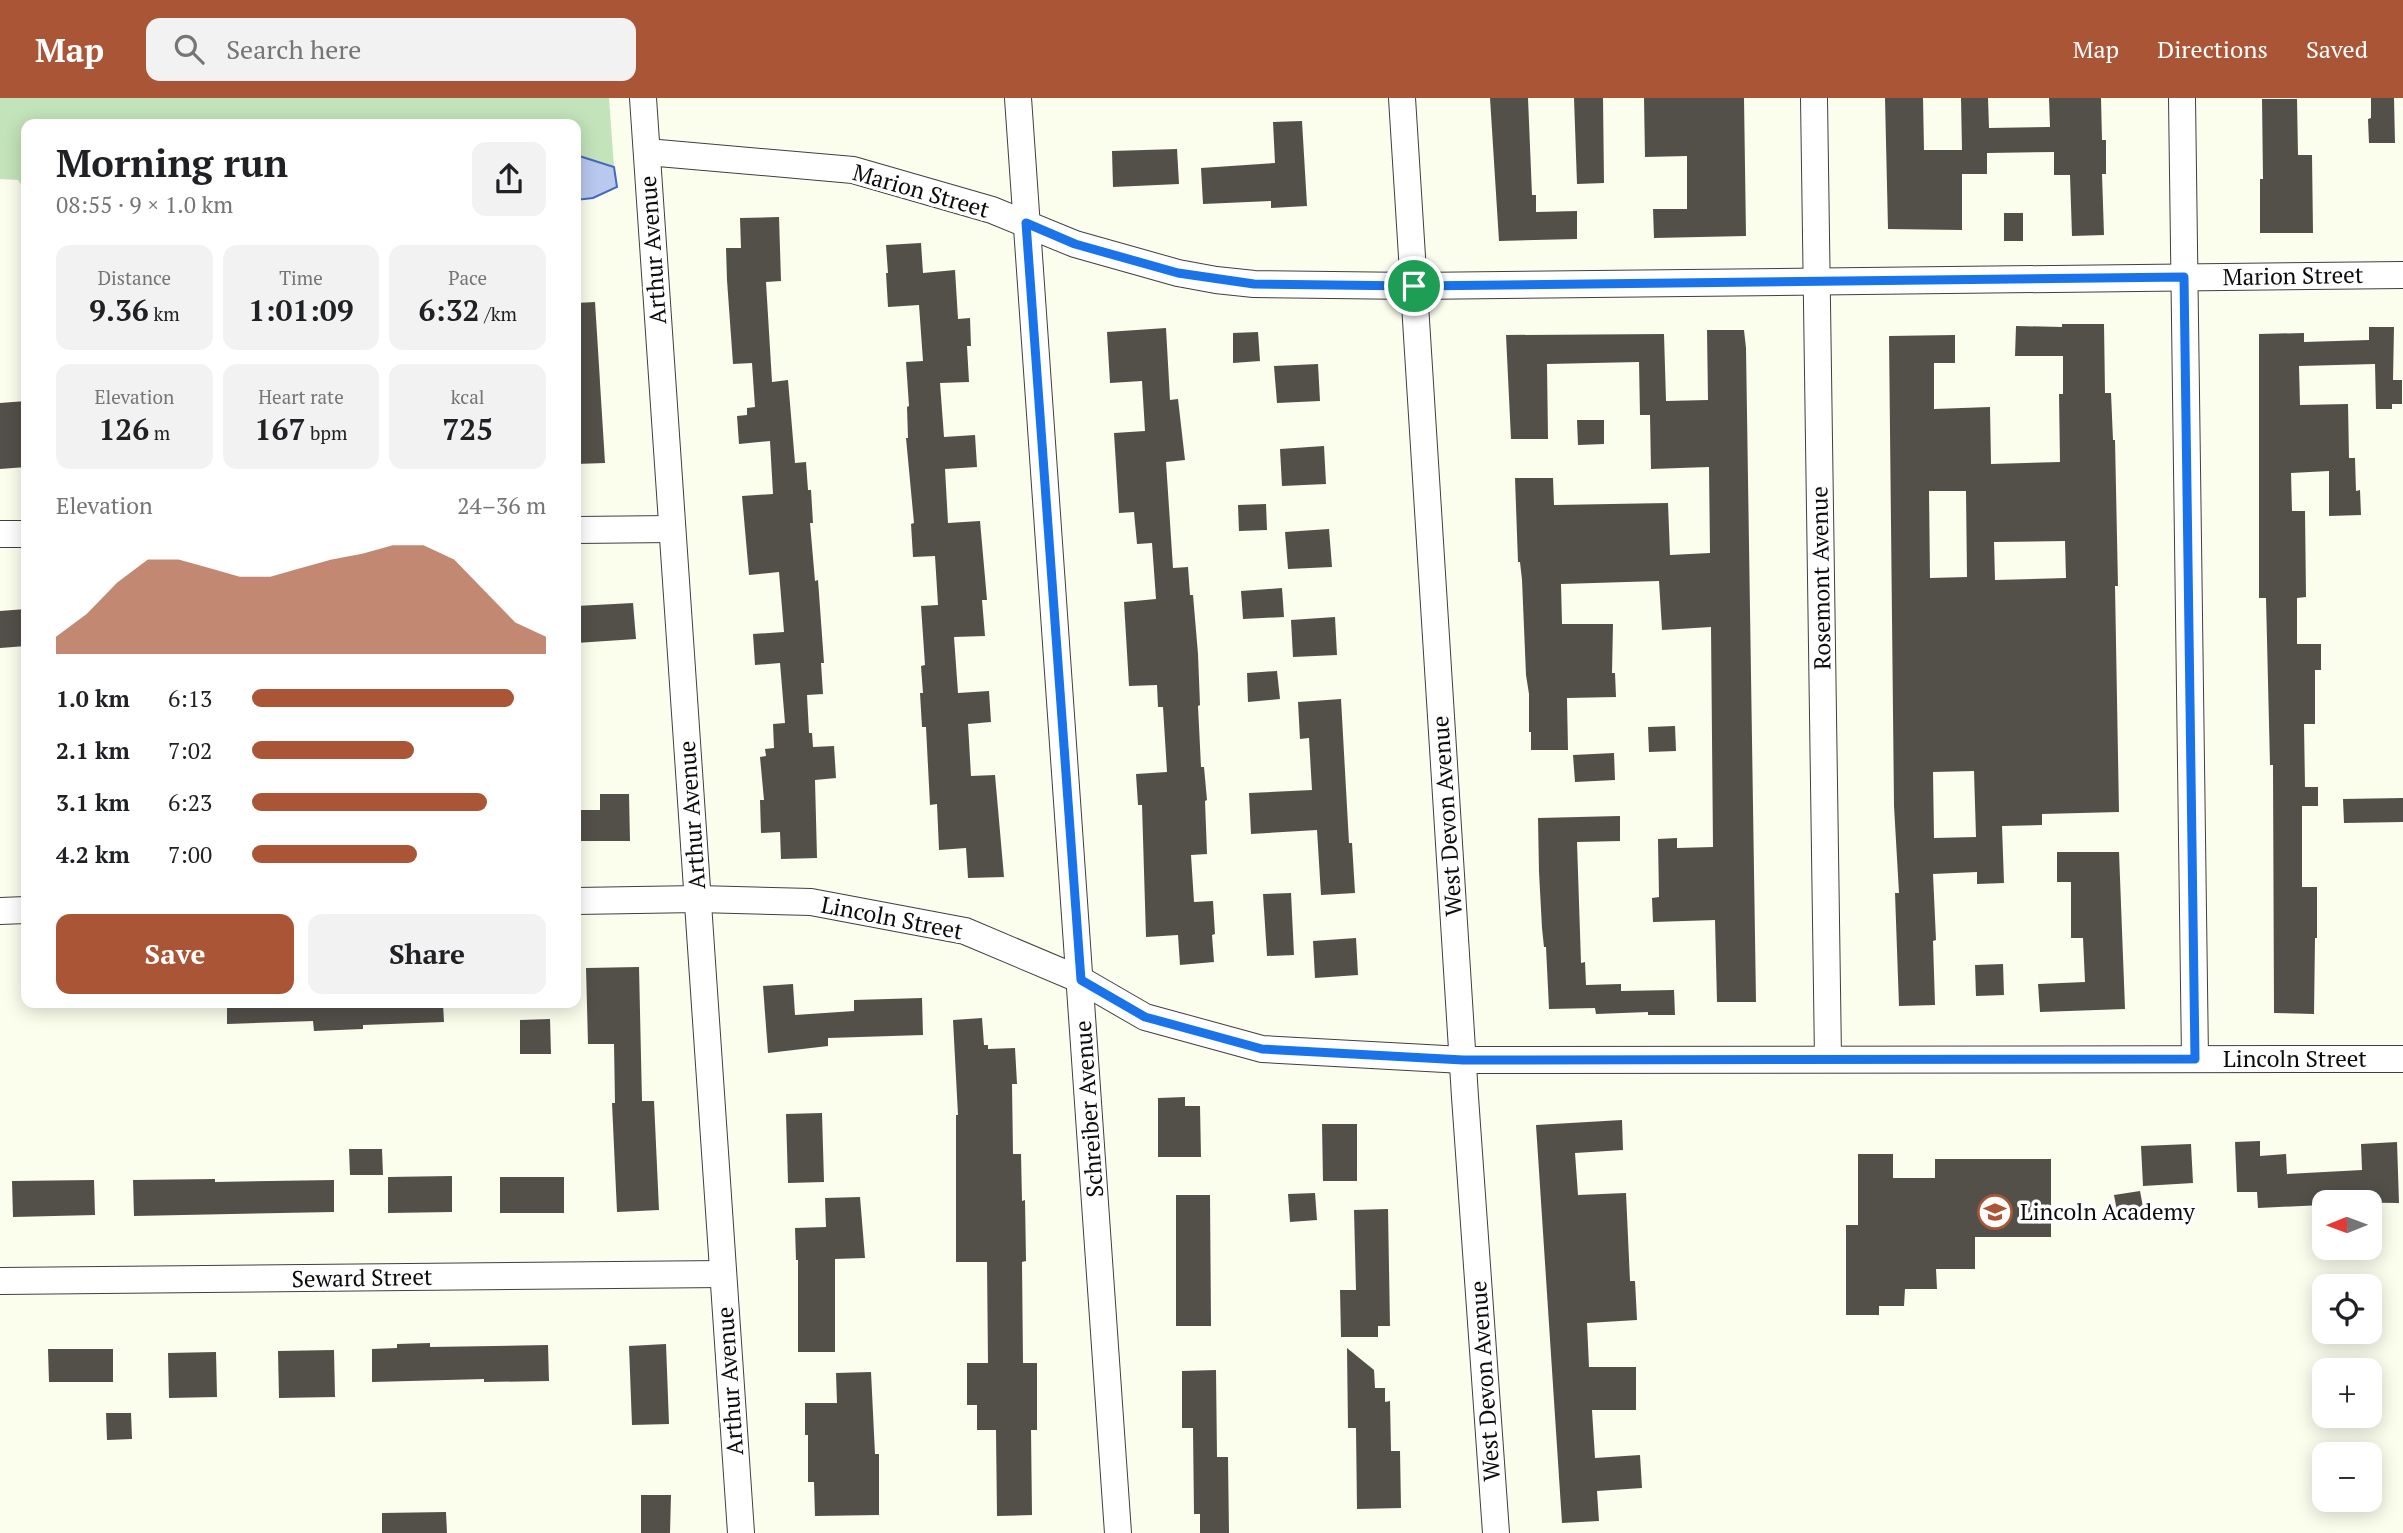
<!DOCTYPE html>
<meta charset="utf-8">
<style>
body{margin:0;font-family:"PT Serif",serif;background:#f2f2f2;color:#202124;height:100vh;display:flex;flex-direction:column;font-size:26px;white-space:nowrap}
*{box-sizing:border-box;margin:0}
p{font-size:23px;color:#757577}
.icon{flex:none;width:38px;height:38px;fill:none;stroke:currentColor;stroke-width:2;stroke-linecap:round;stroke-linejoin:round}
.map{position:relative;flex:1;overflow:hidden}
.drawer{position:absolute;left:21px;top:21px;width:560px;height:889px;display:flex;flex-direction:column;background:#fff;border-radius:14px;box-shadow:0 4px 18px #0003}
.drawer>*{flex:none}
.needle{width:46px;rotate:269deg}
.tools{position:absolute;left:2312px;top:1092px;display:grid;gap:14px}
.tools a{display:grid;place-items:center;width:70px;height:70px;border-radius:14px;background:#fff;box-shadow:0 4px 18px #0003;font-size:35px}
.pin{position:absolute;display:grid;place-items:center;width:60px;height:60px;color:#fff;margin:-30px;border:4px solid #fff;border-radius:50%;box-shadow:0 2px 7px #0007}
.round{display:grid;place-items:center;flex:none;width:74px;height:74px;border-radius:14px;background:#f2f2f2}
.headline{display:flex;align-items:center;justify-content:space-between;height:119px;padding:0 35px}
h1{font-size:38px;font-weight:700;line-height:52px}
.stats{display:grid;grid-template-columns:repeat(3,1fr);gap:10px;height:119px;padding:7px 35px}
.stats div{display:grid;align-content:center;border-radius:14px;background:#f2f2f2;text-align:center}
.stats b{font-size:30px;font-weight:700}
.stats small{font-size:19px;font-weight:400}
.stats p{font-size:19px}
.chart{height:196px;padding:14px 35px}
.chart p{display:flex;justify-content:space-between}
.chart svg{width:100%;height:126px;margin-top:7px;fill:#aa5636;opacity:.7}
.cta{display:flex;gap:14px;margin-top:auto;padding:14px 35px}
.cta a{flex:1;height:80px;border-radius:14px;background:#aa5636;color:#fff;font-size:28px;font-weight:700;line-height:80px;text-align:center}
.cta a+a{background:#f2f2f2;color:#202124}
ul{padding:0 35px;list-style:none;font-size:23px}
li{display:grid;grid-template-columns:112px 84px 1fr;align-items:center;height:52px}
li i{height:18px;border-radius:9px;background:#aa5636}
header{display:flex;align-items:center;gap:42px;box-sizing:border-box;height:98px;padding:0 35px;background:#aa5636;color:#fff}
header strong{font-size:33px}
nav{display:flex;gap:38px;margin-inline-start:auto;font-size:24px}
.search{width:490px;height:63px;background:#f2f2f2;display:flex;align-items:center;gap:18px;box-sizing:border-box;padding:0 24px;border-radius:14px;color:#757577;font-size:26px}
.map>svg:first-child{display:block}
.green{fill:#c3e3bb}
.water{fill:#b8c8ee;stroke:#4868bb;stroke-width:2}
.building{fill:#53504a;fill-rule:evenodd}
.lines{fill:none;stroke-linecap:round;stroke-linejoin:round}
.minor-casing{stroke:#3f3f3f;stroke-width:28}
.minor{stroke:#fff;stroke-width:26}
.route-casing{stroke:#fff;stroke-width:14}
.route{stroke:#1a73e8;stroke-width:9}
.labels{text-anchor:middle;stroke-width:7;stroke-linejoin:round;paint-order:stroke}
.street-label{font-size:23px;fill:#0c0c0c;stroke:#fff}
.poi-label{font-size:23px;fill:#0c0c0c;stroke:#fff;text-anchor:start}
</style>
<header>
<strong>Map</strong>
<div class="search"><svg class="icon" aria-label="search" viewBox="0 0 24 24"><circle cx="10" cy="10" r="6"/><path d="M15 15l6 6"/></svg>Search here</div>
<nav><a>Map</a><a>Directions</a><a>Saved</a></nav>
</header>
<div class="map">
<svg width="2403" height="1435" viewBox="0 0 2403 1435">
<rect width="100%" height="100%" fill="#fbfded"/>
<!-- green -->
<path class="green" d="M 0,0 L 609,0 L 614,69 L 576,57 L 576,26 L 26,26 L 26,93 L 18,82 L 0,81 Z"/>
<!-- water -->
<path class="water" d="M 576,57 L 614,69 L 617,89 L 593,100 L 576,102 Z"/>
<!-- building -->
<g class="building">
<path d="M 1490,0 L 1528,0 L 1532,97 L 1536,97 L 1536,114 L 1577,113 L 1577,141 L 1499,143 Z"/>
<path d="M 1574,0 L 1603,0 L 1604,85 L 1577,86 Z"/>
<path d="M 1644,0 L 1744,0 L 1746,138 L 1654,140 L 1653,111 L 1687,111 L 1687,58 L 1645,59 Z"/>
<path d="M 1885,0 L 1923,0 L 1924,52 L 1962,52 L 1961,0 L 1988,0 L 1989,30 L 2050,29 L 2049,0 L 2101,0 L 2102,42 L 2106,42 L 2106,76 L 2102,76 L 2104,137 L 2072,138 L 2070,77 L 2054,77 L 2054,54 L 1987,55 L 1987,76 L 1962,76 L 1962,132 L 1888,131 Z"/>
<path d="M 2371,0 L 2394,0 L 2395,45 L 2369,45 L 2368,21 L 2371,20 Z"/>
<path d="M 2262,1 L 2297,1 L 2298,57 L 2312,57 L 2313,135 L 2260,135 L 2260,81 L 2263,81 Z"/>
<path d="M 1302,23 L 1307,108 L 1271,110 L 1271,103 L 1203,106 L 1201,70 L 1275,65 L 1273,24 Z"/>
<path d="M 1177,51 L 1179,86 L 1113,89 L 1112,53 Z"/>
<rect x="2004" y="115" width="19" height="28"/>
<path d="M 779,119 L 781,183 L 766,184 L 772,284 L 788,282 L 795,365 L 806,364 L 808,392 L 811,392 L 813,425 L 810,425 L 815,483 L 818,482 L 824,565 L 821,565 L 823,596 L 807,597 L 809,635 L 812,635 L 813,649 L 834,648 L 836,680 L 815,682 L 817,760 L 781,761 L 780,734 L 761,735 L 760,702 L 764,702 L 760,659 L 766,658 L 765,651 L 774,650 L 773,626 L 785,625 L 780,565 L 755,567 L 753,536 L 784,534 L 779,474 L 749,477 L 742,398 L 773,396 L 770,343 L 739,346 L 737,318 L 747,317 L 747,310 L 755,309 L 752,265 L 733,266 L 727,182 L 726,150 L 741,150 L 740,120 Z"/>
<path d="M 921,145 L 923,175 L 955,172 L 958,221 L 970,220 L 971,248 L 967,248 L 969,284 L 940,285 L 944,339 L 975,337 L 977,369 L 945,371 L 948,425 L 980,423 L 987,502 L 982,502 L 985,538 L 954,539 L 958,595 L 989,593 L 991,624 L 968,626 L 971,678 L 995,677 L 1004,779 L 968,780 L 966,750 L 939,752 L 937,706 L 930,707 L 926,629 L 922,629 L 920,595 L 923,595 L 921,568 L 925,567 L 921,508 L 938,507 L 935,458 L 913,459 L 911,426 L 914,425 L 906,340 L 908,340 L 907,309 L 909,308 L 906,264 L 923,263 L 919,207 L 888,209 L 886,175 L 888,175 L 886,147 Z"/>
<path d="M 595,204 L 605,365 L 576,366 L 576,205 Z"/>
<path d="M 2062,226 L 2104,226 L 2105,295 L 2111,295 L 2113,342 L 2115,342 L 2118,488 L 2115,488 L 2119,714 L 2042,716 L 2042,727 L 2002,728 L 2004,785 L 1977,786 L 1977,774 L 1933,776 L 1936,842 L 1933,843 L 1935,907 L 1899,908 L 1895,795 L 1899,795 L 1894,708 L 1889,238 L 1955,237 L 1955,265 L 1934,265 L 1934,311 L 1990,309 L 1991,366 L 2060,364 L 2059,296 L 2063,296 L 2063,258 L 2015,258 L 2016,228 L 2062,229 ZM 1929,393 L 1966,393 L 1967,479 L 1930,480 ZM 2065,443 L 2066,480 L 1995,482 L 1994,444 ZM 1974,673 L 1976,739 L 1934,740 L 1933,674 Z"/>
<path d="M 2369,229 L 2394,229 L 2393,282 L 2402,282 L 2402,306 L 2392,306 L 2392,311 L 2376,311 L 2375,266 L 2299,268 L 2300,307 L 2348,306 L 2349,360 L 2355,360 L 2356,393 L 2360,392 L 2361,417 L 2329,418 L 2329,373 L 2291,375 L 2292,413 L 2305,413 L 2306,499 L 2297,500 L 2297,546 L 2321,546 L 2321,572 L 2315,572 L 2315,626 L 2304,626 L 2305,689 L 2318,689 L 2318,708 L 2302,708 L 2302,789 L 2317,789 L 2317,840 L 2315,840 L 2314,916 L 2274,915 L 2273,667 L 2270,667 L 2266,500 L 2259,500 L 2259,236 L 2304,235 L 2304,244 L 2369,242 Z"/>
<path d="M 1166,230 L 1170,302 L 1178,301 L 1185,362 L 1166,364 L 1173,470 L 1188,469 L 1190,497 L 1193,497 L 1198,556 L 1200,607 L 1198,608 L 1201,669 L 1204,669 L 1207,702 L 1205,703 L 1207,756 L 1191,757 L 1194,804 L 1213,803 L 1215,836 L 1212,837 L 1214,864 L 1180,867 L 1178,837 L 1146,839 L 1142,707 L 1138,707 L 1136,676 L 1167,674 L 1163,609 L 1158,609 L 1157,587 L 1129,588 L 1124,504 L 1156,501 L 1152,445 L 1137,446 L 1134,414 L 1119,415 L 1114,335 L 1145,333 L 1142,283 L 1110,285 L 1107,234 Z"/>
<path d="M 1707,232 L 1744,232 L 1746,250 L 1756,904 L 1717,904 L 1715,822 L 1653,824 L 1652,800 L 1659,799 L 1658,741 L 1677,740 L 1677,750 L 1713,749 L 1711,529 L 1662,532 L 1659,483 L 1561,486 L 1562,526 L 1613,526 L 1612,575 L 1615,575 L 1616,599 L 1567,600 L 1568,652 L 1531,652 L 1531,634 L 1529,634 L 1529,596 L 1526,577 L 1522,482 L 1520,464 L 1518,464 L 1515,380 L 1553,380 L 1554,407 L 1668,405 L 1670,457 L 1710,455 L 1709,369 L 1651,371 L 1650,317 L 1640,317 L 1639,264 L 1547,266 L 1548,341 L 1511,341 L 1506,237 L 1664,236 L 1666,303 L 1708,302 Z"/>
<path d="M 1258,234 L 1260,263 L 1233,265 L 1233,235 Z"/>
<path d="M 1318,266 L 1320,303 L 1277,305 L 1274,268 Z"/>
<path d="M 26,303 L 26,369 L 0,371 L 0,305 Z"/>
<path d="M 1577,322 L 1604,322 L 1604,346 L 1578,347 Z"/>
<path d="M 1324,348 L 1326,386 L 1282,388 L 1280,351 Z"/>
<path d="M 1266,406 L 1267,432 L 1239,433 L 1238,407 Z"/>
<path d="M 1329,431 L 1332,469 L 1288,471 L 1285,434 Z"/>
<path d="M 1282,490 L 1284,519 L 1243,521 L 1241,493 Z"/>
<path d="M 633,505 L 636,541 L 576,545 L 576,508 Z"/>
<path d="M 26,511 L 26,548 L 0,550 L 0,513 Z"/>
<path d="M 1335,519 L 1337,557 L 1293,559 L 1291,522 Z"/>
<path d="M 1277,573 L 1280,601 L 1248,604 L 1247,575 Z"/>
<path d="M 1341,601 L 1349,745 L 1352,745 L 1355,795 L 1321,797 L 1317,732 L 1251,736 L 1249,695 L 1312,692 L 1309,640 L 1300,641 L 1298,604 Z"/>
<path d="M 1675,628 L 1676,653 L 1649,654 L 1648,629 Z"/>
<path d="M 1614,655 L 1615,682 L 1575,684 L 1573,657 Z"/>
<path d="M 600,696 L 629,696 L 630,743 L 576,743 L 576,712 L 600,712 Z"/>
<path d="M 2403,700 L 2403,724 L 2344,725 L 2343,701 Z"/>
<path d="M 1620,718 L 1620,743 L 1577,744 L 1581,865 L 1585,864 L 1586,887 L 1621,886 L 1621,893 L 1674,892 L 1675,917 L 1648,917 L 1648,914 L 1596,916 L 1595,910 L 1549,911 L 1546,849 L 1544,849 L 1542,830 L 1539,774 L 1538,720 Z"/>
<path d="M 2057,754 L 2119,754 L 2125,911 L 2040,914 L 2038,886 L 2085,884 L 2083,840 L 2071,840 L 2071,784 L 2057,784 Z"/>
<path d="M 1291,795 L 1294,857 L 1267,858 L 1263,796 Z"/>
<path d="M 1356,840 L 1358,877 L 1315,880 L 1313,843 Z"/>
<path d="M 2003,866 L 2004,897 L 1976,898 L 1975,867 Z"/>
<path d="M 639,869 L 642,1003 L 654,1003 L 659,1112 L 617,1114 L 612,1005 L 615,1005 L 614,946 L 588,946 L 586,870 Z"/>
<path d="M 793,886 L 795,917 L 854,913 L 854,902 L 922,900 L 923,937 L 828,940 L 828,948 L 768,955 L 763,888 Z"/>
<path d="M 227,905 L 443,905 L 444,924 L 363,927 L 363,931 L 314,933 L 313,923 L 227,926 Z"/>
<path d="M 982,920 L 984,947 L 988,947 L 988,951 L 1015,950 L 1017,986 L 1012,986 L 1013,1056 L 1021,1056 L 1022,1103 L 1025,1102 L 1026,1163 L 1022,1164 L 1023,1265 L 1037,1265 L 1037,1332 L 1031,1332 L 1032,1417 L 997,1418 L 996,1332 L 977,1332 L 977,1307 L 967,1307 L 967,1265 L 988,1265 L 987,1164 L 956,1164 L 956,1017 L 958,1017 L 953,922 Z"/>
<path d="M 550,921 L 551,956 L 520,956 L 520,922 Z"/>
<path d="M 1185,999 L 1185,1008 L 1200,1008 L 1201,1059 L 1158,1059 L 1158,1000 Z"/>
<path d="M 822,1015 L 824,1084 L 788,1085 L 786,1016 Z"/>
<path d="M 1622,1022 L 1623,1052 L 1575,1055 L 1578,1097 L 1626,1095 L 1630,1183 L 1635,1183 L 1637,1222 L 1587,1225 L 1589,1269 L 1636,1269 L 1636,1312 L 1592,1312 L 1595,1360 L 1640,1357 L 1642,1390 L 1597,1393 L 1599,1423 L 1562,1425 L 1536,1027 Z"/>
<path d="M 1322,1026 L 1357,1026 L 1357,1083 L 1323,1083 Z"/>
<path d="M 2260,1043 L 2260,1058 L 2286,1056 L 2287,1076 L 2362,1072 L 2361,1046 L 2397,1044 L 2399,1105 L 2323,1104 L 2323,1107 L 2258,1110 L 2257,1094 L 2237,1094 L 2235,1044 Z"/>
<path d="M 2191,1046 L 2193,1085 L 2143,1088 L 2141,1048 Z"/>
<path d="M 349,1051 L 382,1051 L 383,1077 L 350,1077 Z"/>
<path d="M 1858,1056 L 1893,1056 L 1893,1080 L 1935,1080 L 1935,1061 L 2051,1061 L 2051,1139 L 1975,1139 L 1975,1171 L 1936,1171 L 1937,1191 L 1905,1191 L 1904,1208 L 1879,1208 L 1879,1217 L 1846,1217 L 1846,1127 L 1858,1127 Z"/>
<path d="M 452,1078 L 452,1114 L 388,1115 L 388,1079 Z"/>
<rect x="500" y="1079" width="64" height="36"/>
<path d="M 215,1081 L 215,1084 L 334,1082 L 334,1114 L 134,1118 L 133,1082 Z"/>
<path d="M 94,1082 L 95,1117 L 13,1119 L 12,1083 Z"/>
<path d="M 2140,1093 L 2145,1120 L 2119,1124 L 2114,1097 Z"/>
<path d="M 1315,1095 L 1317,1122 L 1290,1124 L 1288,1096 Z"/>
<path d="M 1176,1097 L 1210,1097 L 1211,1228 L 1176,1228 Z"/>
<path d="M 860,1099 L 865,1160 L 835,1161 L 835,1254 L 798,1254 L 798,1162 L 796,1162 L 795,1130 L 826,1129 L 825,1100 Z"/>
<path d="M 1388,1111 L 1390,1228 L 1378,1228 L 1378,1239 L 1341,1239 L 1340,1192 L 1356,1192 L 1354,1112 Z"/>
<path d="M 430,1245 L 430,1249 L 548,1247 L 549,1283 L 484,1284 L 484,1281 L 372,1284 L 372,1251 L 397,1250 L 397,1246 Z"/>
<path d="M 666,1246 L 669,1326 L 632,1327 L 629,1248 Z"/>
<path d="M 1347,1250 L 1374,1272 L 1375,1290 L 1385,1290 L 1385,1304 L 1390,1303 L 1391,1353 L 1400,1353 L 1401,1410 L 1357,1411 L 1356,1330 L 1348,1330 Z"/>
<path d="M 48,1251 L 113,1251 L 113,1284 L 49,1284 Z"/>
<path d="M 334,1252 L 335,1299 L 279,1300 L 278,1253 Z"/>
<path d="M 216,1254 L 217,1299 L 169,1300 L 168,1255 Z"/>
<path d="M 1216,1272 L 1217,1359 L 1228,1359 L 1229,1435 L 1200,1435 L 1200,1416 L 1194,1416 L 1193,1330 L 1182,1330 L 1182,1273 Z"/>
<path d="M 871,1274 L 875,1356 L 879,1356 L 879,1417 L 815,1418 L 814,1384 L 808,1384 L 808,1337 L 805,1337 L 805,1305 L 837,1305 L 836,1275 Z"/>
<path d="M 106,1315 L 131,1315 L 132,1341 L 107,1342 Z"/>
<path d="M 641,1397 L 671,1397 L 670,1435 L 641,1435 Z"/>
<path d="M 446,1414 L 447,1435 L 382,1435 L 382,1415 Z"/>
</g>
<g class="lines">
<!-- minor casing -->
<g class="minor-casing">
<g id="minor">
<path d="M 643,0 L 741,1435"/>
<path d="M 1018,0 L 1118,1435"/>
<path d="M 1402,0 L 1465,999 L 1496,1435"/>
<path d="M 1814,0 L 1828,960"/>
<path d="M 2182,0 L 2195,961"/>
<path d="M 647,54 L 853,72 L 992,112 L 1075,146 L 1178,175 L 1216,182 L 1254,186 L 1414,188 L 2403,177"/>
<path d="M 576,432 L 672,431"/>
<path d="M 0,436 L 26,436"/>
<path d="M 576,803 L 698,801 L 811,804 L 965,833 L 1081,882 L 1145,919 L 1262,951 L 1463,962 L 2403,961"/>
<path d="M 0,813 L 26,812"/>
<path d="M 0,1183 L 723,1176"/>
</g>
</g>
<!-- minor -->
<use href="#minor" class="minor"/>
</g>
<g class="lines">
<!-- route casing -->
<g class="route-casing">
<path id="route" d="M 1026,125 L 1075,146 L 1178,175 L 1254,186 L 1414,188 L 2184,179 L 2195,961 L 1463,962 L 1262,951 L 1145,919 L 1081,882 Z"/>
</g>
<!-- route -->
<use href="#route" class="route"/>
</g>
<!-- icons -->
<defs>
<g id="school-ring" transform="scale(1.75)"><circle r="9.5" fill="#fff" stroke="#aa5636" stroke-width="1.5"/><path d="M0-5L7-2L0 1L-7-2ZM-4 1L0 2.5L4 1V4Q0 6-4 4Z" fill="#aa5636"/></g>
</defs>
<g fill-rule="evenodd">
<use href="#school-ring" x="1995" y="1114"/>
</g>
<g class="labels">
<!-- street labels -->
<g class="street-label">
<text transform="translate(921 93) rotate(16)" y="8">Marion Street</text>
<text transform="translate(653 152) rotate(-94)" y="8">Arthur Avenue</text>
<text transform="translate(2293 178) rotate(-1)" y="8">Marion Street</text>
<text transform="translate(1821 480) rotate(-91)" y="8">Rosemont Avenue</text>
<text transform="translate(692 717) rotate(-94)" y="8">Arthur Avenue</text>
<text transform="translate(1447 718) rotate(-94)" y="8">West Devon Avenue</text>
<text transform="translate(892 820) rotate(11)" y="8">Lincoln Street</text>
<text x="2295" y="969">Lincoln Street</text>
<text transform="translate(1089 1011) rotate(-94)" y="8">Schreiber Avenue</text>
<text transform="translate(362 1180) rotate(-1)" y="8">Seward Street</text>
<text transform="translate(730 1283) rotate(-94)" y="8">Arthur Avenue</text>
<text transform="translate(1485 1283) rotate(-94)" y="8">West Devon Avenue</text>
</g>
<!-- poi labels -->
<g class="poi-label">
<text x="2020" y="1122">Lincoln Academy</text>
</g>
</g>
</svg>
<div class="tools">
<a><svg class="needle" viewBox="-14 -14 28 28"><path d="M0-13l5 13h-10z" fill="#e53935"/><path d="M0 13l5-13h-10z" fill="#757577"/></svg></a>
<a><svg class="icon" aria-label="locate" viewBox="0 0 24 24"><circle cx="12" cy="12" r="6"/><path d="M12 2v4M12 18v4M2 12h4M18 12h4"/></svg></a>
<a>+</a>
<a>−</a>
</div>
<div class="pin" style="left:1414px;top:188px;background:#1e9e55"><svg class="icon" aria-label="arrive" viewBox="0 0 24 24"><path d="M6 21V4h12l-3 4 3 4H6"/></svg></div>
<section class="drawer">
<div class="headline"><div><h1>Morning run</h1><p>08:55 · 9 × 1.0 km</p></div><a class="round"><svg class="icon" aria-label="share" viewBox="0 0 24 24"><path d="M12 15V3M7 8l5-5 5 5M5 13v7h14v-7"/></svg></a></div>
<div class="stats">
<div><p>Distance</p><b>9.36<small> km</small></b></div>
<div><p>Time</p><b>1:01:09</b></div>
<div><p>Pace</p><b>6:32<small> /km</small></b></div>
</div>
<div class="stats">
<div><p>Elevation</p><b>126<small> m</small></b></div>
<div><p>Heart rate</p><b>167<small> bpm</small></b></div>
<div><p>kcal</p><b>725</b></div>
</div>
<div class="chart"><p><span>Elevation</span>24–36 m</p>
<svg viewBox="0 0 160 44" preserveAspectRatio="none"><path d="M0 44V38L10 30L20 19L30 11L40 11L50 14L60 17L70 17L80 14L90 11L100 9L110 6L120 6L130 11L140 22L150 33L160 38V44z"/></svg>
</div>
<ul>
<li><b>1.0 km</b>6:13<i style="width:89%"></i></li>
<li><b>2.1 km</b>7:02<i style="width:55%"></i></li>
<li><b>3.1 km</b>6:23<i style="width:80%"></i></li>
<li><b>4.2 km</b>7:00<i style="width:56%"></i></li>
</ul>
<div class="cta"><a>Save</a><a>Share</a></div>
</section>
</div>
